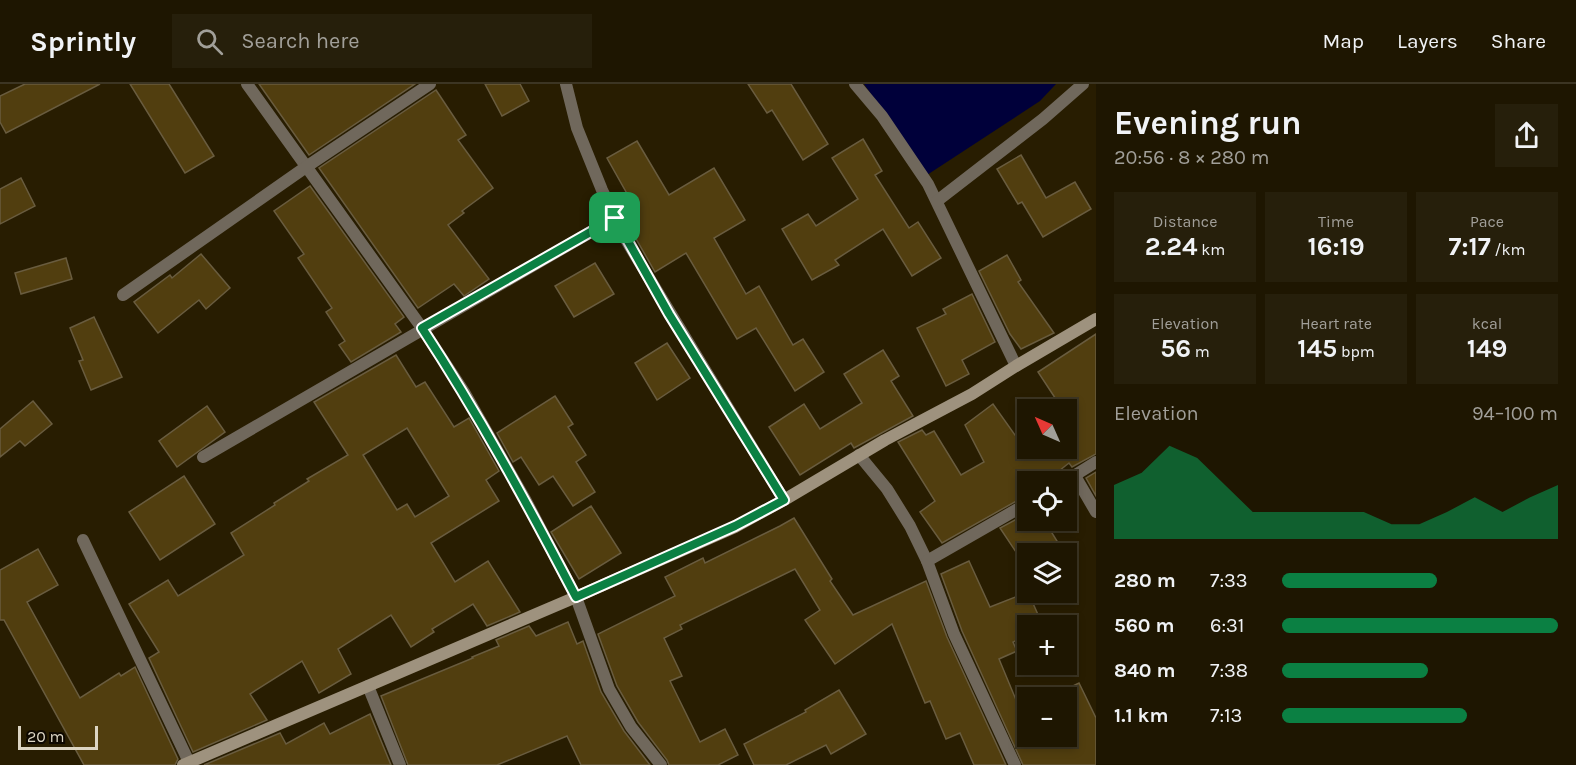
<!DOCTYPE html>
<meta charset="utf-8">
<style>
body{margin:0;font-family:Karla,sans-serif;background:#261f0b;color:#f1f3f6;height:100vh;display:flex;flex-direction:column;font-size:22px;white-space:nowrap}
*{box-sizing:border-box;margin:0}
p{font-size:20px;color:#a19f99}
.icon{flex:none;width:33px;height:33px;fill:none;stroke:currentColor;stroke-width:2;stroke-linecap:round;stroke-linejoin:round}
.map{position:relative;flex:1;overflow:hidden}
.drawer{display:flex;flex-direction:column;background:#1e1601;width:480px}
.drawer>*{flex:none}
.needle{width:39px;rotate:315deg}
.fabs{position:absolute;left:1017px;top:315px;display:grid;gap:12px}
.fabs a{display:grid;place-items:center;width:60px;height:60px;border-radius:0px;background:#1e1601;box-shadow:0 3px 9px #0003,0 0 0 2px #3c3523;font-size:30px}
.scale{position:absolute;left:18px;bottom:15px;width:80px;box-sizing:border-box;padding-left:6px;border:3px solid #dcd5c4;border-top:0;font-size:16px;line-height:21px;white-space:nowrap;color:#dcd5c4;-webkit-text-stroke:4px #0d0801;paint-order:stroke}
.pin{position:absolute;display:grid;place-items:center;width:51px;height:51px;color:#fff;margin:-26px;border-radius:12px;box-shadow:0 3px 9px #0006}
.round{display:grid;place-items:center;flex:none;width:63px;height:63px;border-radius:0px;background:#261f0b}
.head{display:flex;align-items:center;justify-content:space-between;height:102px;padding:0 18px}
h1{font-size:33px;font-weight:700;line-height:45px}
.figures{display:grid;grid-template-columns:repeat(3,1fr);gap:9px;height:102px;padding:6px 18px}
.figures div{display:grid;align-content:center;border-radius:0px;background:#261f0b;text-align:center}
.figures b{font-size:26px;font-weight:700}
.figures small{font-size:16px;font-weight:400}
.figures p{font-size:16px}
.chart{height:168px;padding:12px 18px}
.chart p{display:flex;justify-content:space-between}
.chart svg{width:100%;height:108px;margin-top:6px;fill:#0b8043;opacity:.7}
ul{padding:0 18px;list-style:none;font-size:20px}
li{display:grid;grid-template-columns:96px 72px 1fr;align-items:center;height:45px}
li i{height:15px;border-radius:8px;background:#0b8043}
header{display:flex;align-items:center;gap:36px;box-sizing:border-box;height:84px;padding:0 30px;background:#1e1601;border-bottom:2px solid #3c3523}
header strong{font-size:28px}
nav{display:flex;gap:33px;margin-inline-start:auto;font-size:21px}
.search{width:420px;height:54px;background:#261f0b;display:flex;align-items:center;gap:15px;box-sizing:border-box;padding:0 21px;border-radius:0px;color:#a19f99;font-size:22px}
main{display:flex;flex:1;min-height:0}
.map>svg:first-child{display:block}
.water{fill:#00003a}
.building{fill:#513e0f;stroke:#695c3f;stroke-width:1.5;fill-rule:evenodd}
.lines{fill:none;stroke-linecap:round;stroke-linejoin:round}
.street{stroke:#70685c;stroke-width:12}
.secondary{stroke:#9e927e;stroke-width:12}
.route-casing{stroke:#fff;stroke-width:12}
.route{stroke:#0b8043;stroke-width:8}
</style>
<header>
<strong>Sprintly</strong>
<div class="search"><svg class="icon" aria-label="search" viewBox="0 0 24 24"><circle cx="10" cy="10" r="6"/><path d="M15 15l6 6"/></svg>Search here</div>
<nav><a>Map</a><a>Layers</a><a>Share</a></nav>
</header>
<main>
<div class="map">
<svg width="1096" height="681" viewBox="0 0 1096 681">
<rect width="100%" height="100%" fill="#281d01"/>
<!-- water -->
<path class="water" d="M 864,0 L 1056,0 L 1040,17 L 927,91 Z"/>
<!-- building -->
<g class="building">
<path d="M 25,0 L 100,0 L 6,49 L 0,38 L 0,12 Z"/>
<path d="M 130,0 L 169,0 L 214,72 L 185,89 Z"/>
<path d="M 259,0 L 415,0 L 309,71 Z"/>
<path d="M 485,0 L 520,0 L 529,17 L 502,32 Z"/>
<path d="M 748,0 L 791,0 L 828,60 L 803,76 L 772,26 L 767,29 Z"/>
<path d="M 436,6 L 466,51 L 458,56 L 493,104 L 462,127 L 464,129 L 448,141 L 489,195 L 464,212 L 454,200 L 418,224 L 319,84 Z"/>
<path d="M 863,55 L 882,87 L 875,91 L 909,144 L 918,138 L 941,174 L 912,192 L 883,145 L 835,176 L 839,181 L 812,196 L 782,145 L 808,130 L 816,142 L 858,115 L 832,74 Z"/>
<path d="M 637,57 L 669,111 L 714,84 L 745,136 L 714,154 L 746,210 L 759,202 L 793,261 L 803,255 L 824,288 L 795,307 L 756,244 L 737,255 L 686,169 L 655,188 L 627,139 L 639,131 L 607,74 Z"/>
<path d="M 1021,71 L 1046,114 L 1075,98 L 1091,125 L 1043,153 L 1022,118 L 1018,120 L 997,85 Z"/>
<path d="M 21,94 L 35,122 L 0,140 L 0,105 Z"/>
<path d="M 310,102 L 404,233 L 395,240 L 401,248 L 351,278 L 339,261 L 345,257 L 326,228 L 332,224 L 298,174 L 304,170 L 274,127 Z"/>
<path d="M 201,170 L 230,204 L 206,225 L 199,216 L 158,249 L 134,218 L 170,191 L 172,194 Z"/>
<path d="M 1007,171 L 1021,196 L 1018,198 L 1054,249 L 1021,265 L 1010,250 L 979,187 Z"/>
<path d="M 66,174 L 72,195 L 21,210 L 15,189 Z"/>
<path d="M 595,179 L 614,210 L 574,233 L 555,202 Z"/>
<path d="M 972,210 L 995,258 L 962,276 L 969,290 L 946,302 L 917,244 L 946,230 L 943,225 Z"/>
<path d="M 94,233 L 122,293 L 91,306 L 79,277 L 83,276 L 70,244 Z"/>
<path d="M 1096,250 L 1096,370 L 1072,383 L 1069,379 L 1045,398 L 1028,398 L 1027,411 L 942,459 L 920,428 L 935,417 L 898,358 L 922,346 L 926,351 L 934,347 L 961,391 L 984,378 L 965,341 L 993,320 L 1020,358 L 1028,353 L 1028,364 L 1066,364 L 1066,326 L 1063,326 L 1038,288 Z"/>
<path d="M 667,259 L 690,294 L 657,316 L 635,279 Z"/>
<path d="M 883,266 L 899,292 L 891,297 L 913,332 L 854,364 L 851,359 L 800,391 L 769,343 L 804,320 L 820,345 L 862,319 L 844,290 Z"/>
<path d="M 396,271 L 416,303 L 425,298 L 454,343 L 469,334 L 499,387 L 486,396 L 499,417 L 431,459 L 455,498 L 488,477 L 520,528 L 487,542 L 473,520 L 432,545 L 434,548 L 411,563 L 391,531 L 338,565 L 351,590 L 319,609 L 302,577 L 250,610 L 267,636 L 193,668 L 149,574 L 159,568 L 129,520 L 168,496 L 178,512 L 244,471 L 231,449 L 275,421 L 274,419 L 309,397 L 307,395 L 348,371 L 314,318 ZM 407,344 L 449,412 L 415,433 L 407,420 L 397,426 L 363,371 Z"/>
<path d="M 555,312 L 573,340 L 568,343 L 586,371 L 576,378 L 595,408 L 573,422 L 553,392 L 539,401 L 521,373 L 513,378 L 497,349 Z"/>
<path d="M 33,317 L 52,340 L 25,362 L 20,357 L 0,373 L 0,345 Z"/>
<path d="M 207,322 L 225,348 L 177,383 L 159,357 Z"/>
<path d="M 1096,388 L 1096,412 L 1086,394 Z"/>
<path d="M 184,392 L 215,440 L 160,476 L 129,428 Z"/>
<path d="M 591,422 L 621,469 L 579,495 L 551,448 Z"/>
<path d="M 1028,429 L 1028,436 L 1044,436 L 1065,470 L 1028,470 L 1028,486 L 1000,444 Z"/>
<path d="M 794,434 L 832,495 L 830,497 L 853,531 L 926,497 L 947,553 L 1006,681 L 974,681 L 960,649 L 946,655 L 930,617 L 925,619 L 892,540 L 835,580 L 805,536 L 820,526 L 795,485 L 680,541 L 682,545 L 664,554 L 682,592 L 670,597 L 700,658 L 725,645 L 738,671 L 718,681 L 669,681 L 667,676 L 638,638 L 617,602 L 598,550 L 675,512 L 665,493 L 703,474 L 705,479 L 780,442 Z"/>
<path d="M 38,465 L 58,501 L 27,518 L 80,614 L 119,589 L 121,592 L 135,583 L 178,675 L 175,681 L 84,681 L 4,536 L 0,536 L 0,486 Z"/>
<path d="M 969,477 L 990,523 L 1028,508 L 1043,542 L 1028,542 L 1028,551 L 1013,558 L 1017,567 L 999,575 L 1019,623 L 1028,620 L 1028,652 L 1066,652 L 1066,614 L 1048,614 L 1079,599 L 1096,634 L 1096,681 L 1023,681 L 962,547 L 941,490 Z"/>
<path d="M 568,538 L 577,560 L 583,557 L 601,608 L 624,647 L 650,681 L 581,681 L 567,652 L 497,681 L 408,681 L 381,612 L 473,574 L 472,573 L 499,562 L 496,556 L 529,542 L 536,552 Z"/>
<path d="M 839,606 L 866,650 L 831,670 L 826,661 L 786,681 L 754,681 L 744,660 L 806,628 L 805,626 Z"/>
<path d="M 370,630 L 391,681 L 204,681 L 280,649 L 286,660 L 324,639 L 330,650 Z"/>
</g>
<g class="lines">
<!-- street -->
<g class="street">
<path d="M 247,0 L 422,244 L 464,308 L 526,417 L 576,513 L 609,605 L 631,643 L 661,681"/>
<path d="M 566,0 L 577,44 L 602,106 L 626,156 L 784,416"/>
<path d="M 855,0 L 882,32 L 928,100 L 1016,282"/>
<path d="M 937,117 L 1043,35 L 1083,0"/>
<path d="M 123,211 L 306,83 L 430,0"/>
<path d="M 859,371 L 887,405 L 910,442 L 927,477 L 954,550 L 1015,681"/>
<path d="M 203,373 L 615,134"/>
<path d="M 1075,392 L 1096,428"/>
<path d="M 1064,398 L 1096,378"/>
<path d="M 83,456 L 189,678"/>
<path d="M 927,477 L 1028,419"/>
<path d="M 368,602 L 400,681"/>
</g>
<!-- secondary -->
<path class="secondary" d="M 183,681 L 576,513 L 735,443 L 784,416 L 885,356 L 972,310 L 1016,282 L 1096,235"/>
</g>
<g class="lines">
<!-- route casing -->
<g class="route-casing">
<path id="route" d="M 615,134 L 669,230 L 784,416 L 735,442 L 576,513 C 528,421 479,331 422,244 Z"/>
</g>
<!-- route -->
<use href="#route" class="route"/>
</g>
</svg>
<div class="fabs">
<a><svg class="needle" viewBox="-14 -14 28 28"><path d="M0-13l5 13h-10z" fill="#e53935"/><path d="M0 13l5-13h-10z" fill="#a19f99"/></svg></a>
<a><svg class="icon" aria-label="locate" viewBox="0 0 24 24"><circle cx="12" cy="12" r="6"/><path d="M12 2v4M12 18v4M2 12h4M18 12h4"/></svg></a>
<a><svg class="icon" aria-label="layers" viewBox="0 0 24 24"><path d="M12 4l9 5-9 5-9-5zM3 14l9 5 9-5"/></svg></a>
<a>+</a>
<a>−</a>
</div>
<div class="scale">20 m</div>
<div class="pin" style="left:615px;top:134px;background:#1e9e55"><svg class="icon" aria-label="arrive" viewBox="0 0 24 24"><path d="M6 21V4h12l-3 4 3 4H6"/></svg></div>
</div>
<section class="drawer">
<div class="head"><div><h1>Evening run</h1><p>20:56 · 8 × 280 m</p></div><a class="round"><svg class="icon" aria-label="share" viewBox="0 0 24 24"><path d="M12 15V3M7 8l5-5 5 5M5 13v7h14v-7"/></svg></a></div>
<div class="figures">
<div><p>Distance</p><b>2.24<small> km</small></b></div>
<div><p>Time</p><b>16:19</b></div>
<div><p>Pace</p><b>7:17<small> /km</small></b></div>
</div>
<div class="figures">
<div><p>Elevation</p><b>56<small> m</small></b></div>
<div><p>Heart rate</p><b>145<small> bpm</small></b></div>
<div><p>kcal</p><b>149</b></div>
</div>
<div class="chart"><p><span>Elevation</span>94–100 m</p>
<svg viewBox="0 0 160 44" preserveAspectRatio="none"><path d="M0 44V22L10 17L20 6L30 11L40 22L50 33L60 33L70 33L80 33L90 33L100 38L110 38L120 33L130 27L140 33L150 27L160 22V44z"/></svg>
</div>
<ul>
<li><b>280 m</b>7:33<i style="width:56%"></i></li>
<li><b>560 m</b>6:31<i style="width:100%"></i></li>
<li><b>840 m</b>7:38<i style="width:53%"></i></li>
<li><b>1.1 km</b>7:13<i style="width:67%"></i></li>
</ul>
</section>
</main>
